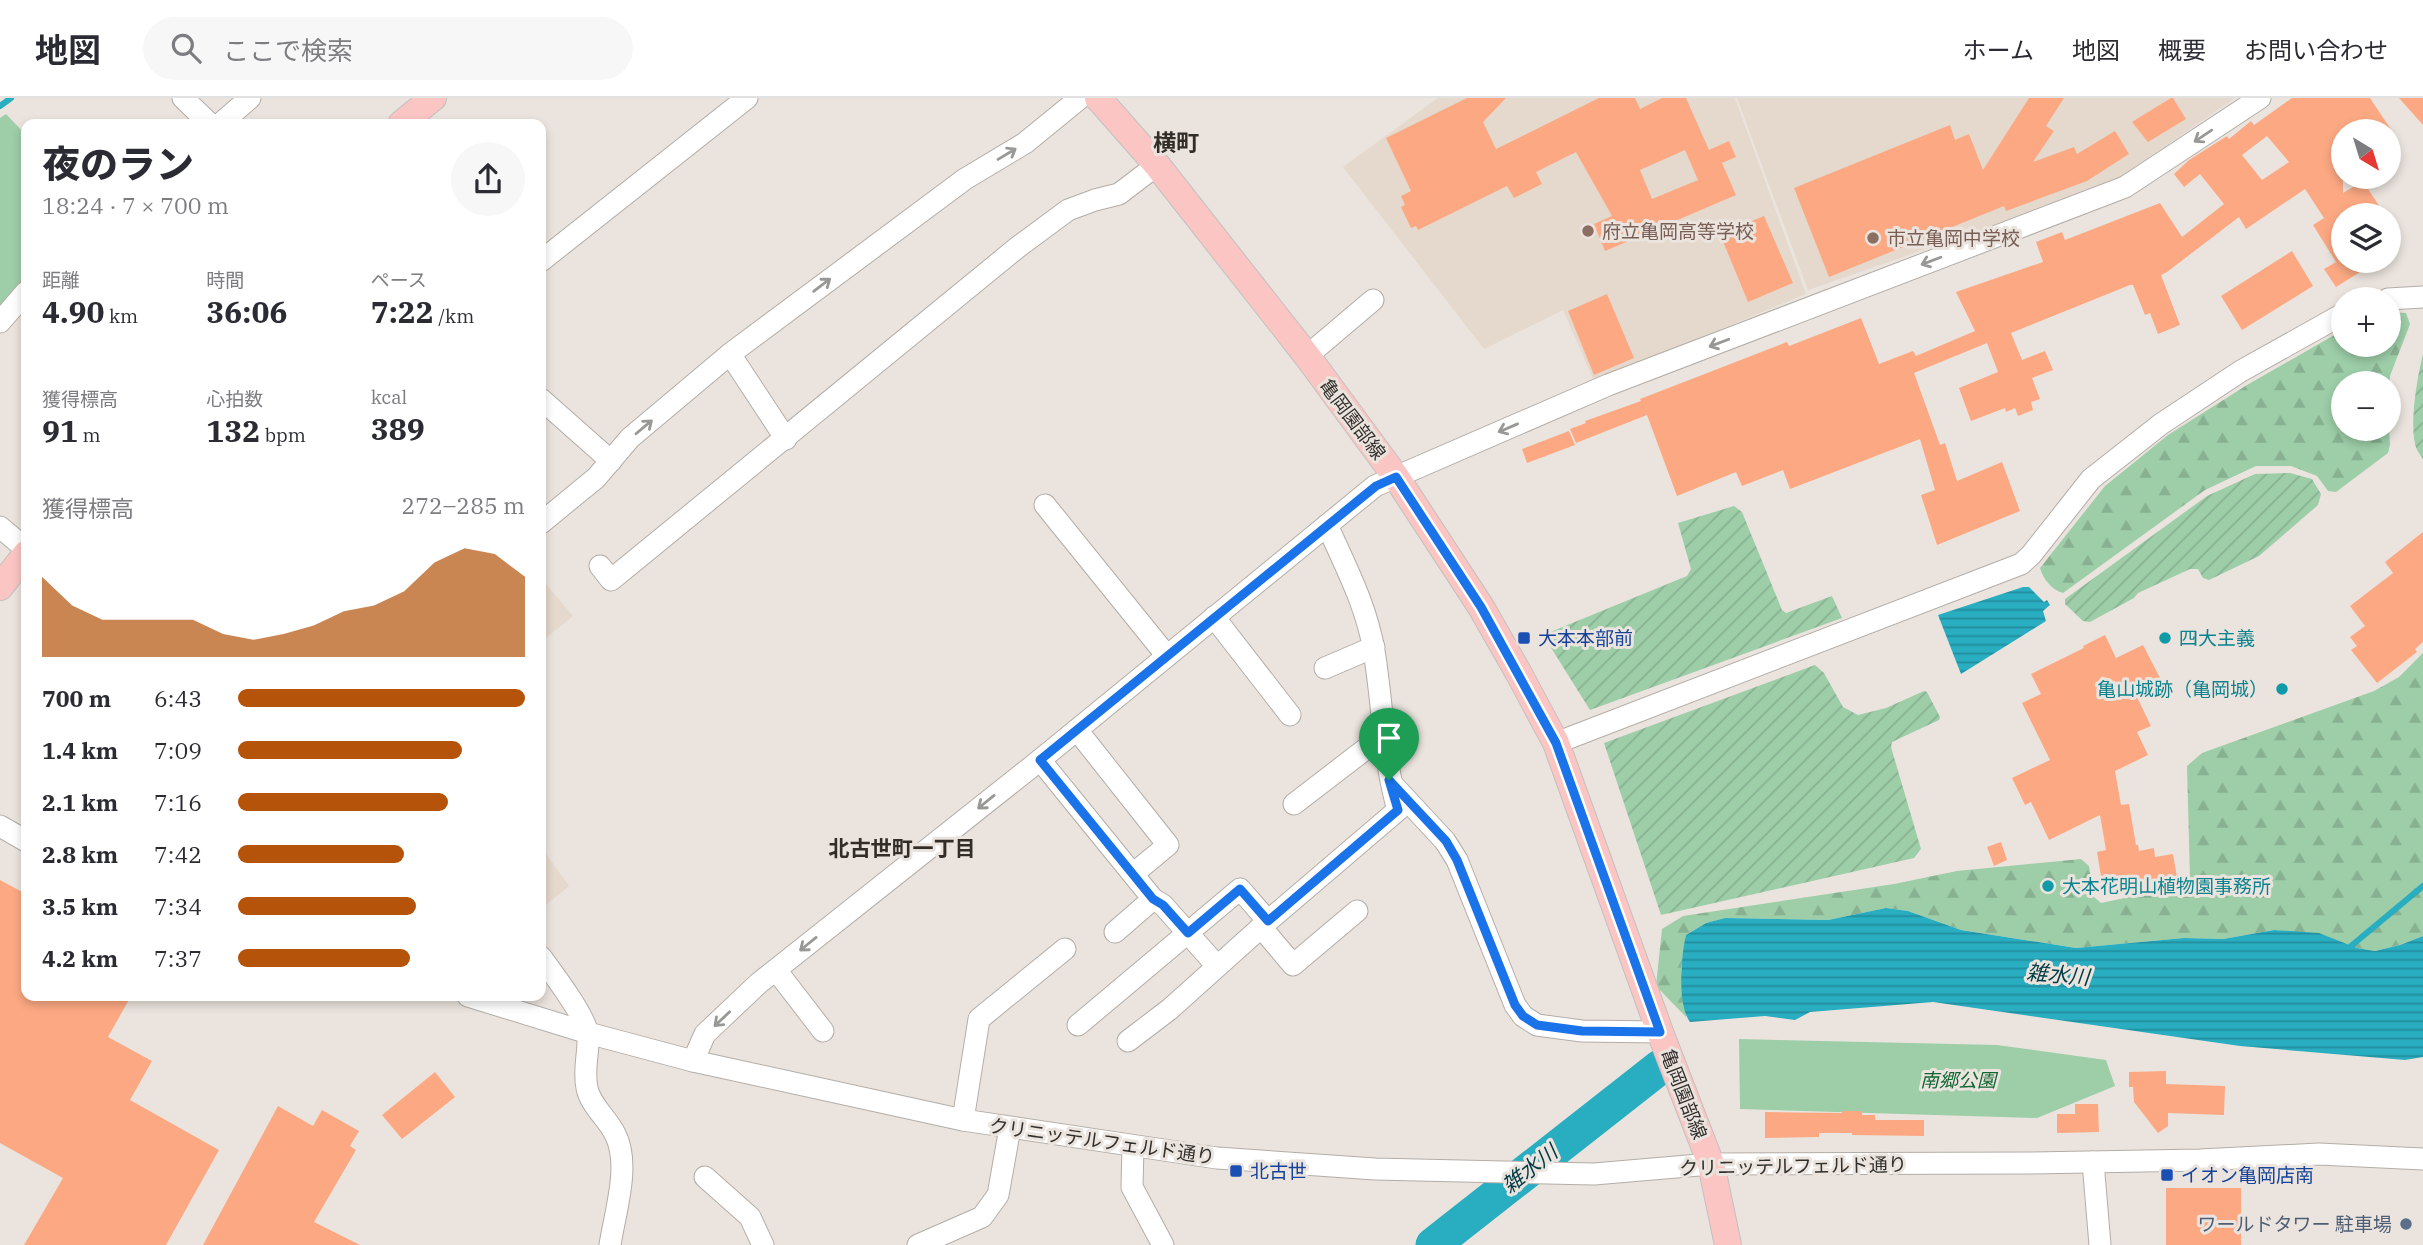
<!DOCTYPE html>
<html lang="ja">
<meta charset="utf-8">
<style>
body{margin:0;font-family:"IBM Plex Serif","Noto Sans JP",serif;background:#f7f7f7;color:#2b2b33;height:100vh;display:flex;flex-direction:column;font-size:26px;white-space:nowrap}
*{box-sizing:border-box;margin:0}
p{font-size:23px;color:#7c7c81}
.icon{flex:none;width:38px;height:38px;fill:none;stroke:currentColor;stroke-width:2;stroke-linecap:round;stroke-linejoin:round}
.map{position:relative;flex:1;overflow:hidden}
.side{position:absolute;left:21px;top:21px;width:525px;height:882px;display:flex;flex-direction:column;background:#fff;border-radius:14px;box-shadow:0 4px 10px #0003}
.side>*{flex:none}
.needle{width:46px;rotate:142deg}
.fabs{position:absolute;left:2331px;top:21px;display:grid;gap:14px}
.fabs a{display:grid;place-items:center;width:70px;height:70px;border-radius:50%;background:#fff;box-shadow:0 4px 10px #0003;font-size:35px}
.pin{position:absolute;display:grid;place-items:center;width:60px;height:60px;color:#fff;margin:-72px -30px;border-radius:50% 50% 50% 0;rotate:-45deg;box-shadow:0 0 7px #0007}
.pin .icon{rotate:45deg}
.round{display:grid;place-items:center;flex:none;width:74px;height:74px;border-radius:37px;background:#f7f7f7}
.summary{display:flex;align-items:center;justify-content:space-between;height:119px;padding:0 21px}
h1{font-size:38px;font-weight:800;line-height:52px}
.stats{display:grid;grid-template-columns:repeat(3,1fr);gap:10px;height:119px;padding:7px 21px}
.stats div{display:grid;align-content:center}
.stats b{font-size:30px;font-weight:800}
.stats small{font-size:19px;font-weight:400}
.stats p{font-size:19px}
.chart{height:196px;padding:14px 21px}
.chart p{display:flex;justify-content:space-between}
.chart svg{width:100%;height:126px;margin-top:7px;fill:#b45309;opacity:.7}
ul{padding:0 21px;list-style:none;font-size:23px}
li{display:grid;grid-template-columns:112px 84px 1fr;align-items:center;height:52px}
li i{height:18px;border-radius:9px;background:#b45309}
header{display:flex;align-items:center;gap:42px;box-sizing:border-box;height:98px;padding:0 35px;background:#fff;border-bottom:2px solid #e1e1e2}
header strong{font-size:33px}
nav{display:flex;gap:38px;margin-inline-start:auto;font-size:24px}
.search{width:490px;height:63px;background:#f7f7f7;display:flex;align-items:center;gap:18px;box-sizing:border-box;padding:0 24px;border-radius:38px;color:#7c7c81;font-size:26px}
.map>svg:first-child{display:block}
.built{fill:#e5d8cd}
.forest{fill:url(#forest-firs)}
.park{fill:#9dcea8}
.garden{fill:url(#garden-furrows)}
.water{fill:url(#water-rules)}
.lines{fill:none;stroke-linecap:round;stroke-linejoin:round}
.stream{stroke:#28adc1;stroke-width:6}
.river{stroke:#28adc1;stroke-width:35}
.building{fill:#fca983;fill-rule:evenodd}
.minor-casing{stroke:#b3ada7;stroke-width:23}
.major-casing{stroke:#c2c1c0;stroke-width:28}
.minor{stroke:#fff;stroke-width:21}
.major{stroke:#fac5c2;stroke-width:26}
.oneway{stroke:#989896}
.route-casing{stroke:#fff;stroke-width:14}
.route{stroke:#1a73e8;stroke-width:9}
.education-dot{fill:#8d6e63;stroke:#ebe4de;stroke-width:2.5}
.transit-dot{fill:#1a4fb4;stroke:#ebe4de;stroke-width:2.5}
.culture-dot{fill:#0f9aa8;stroke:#ebe4de;stroke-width:2.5}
.service-dot{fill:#5c6f8a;stroke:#ebe4de;stroke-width:2.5}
.labels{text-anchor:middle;stroke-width:6;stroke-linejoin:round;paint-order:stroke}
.education-label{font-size:19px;fill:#785e54;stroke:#ebe4de;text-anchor:start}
.street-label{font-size:19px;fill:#32302d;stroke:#ebe4de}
.transit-label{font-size:19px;fill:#164399;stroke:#ebe4de;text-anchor:start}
.culture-label{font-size:19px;fill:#0d838f;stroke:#ebe4de;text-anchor:start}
.park-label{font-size:19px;font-style:italic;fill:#116734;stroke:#ebe4de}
.service-label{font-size:19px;fill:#4e5e75;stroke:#ebe4de;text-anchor:end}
.neighbourhood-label{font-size:21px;font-weight:bold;fill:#322d28;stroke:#ebe4de}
.water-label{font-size:21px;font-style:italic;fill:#013c45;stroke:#ebe4de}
.quarter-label{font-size:23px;font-weight:bold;fill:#322d28;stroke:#ebe4de}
</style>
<header>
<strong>地図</strong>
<div class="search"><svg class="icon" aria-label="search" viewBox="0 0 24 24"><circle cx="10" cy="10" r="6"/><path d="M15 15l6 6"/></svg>ここで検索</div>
<nav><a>ホーム</a><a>地図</a><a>概要</a><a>お問い合わせ</a></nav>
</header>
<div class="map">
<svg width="2423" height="1147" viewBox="0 0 2423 1147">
<defs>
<pattern id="forest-firs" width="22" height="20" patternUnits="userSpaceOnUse" patternTransform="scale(1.75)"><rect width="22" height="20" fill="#9dcea8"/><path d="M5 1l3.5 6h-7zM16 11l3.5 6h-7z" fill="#88b191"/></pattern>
<pattern id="garden-furrows" width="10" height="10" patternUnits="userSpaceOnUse" patternTransform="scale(1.75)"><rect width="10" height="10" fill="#9dcea8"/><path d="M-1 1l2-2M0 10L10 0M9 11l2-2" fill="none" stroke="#88b191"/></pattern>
<pattern id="water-rules" width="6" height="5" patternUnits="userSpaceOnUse" patternTransform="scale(1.75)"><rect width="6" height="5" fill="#28adc1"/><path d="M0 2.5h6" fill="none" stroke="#238d9d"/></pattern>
</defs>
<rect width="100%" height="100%" fill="#ebe4de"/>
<!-- built -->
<g class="built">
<path d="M 1438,0 L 1735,0 L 1806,196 L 1594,283 L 1563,212 L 1484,251 L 1343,69 Z"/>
<path d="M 1737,0 L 2235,0 L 2107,88 L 1808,192 Z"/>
<path d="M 541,480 L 573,518 L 541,544 Z"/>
<path d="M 541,749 L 569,788 L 541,811 Z"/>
</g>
<!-- forest -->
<g class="forest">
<path d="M 2389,214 L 2406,215 L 2410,226 L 2390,278 L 2389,298 L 2389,285 L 2343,285 L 2343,331 L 2389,331 L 2390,347 L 2388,355 L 2336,394 L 2328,393 L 2317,378 L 2291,368 L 2256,368 L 2205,392 L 2063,495 C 2052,492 2043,481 2040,470 L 2105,388 L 2168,337 L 2247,287 L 2343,232 L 2343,247 L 2389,247 Z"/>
<path d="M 2423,555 L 2423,838 L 2400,847 L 2375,853 L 2357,850 L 2325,838 L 2274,832 L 2223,841 L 2184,840 L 2076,850 L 1961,832 L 1908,813 L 1886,810 L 1828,822 L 1725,820 L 1706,825 L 1686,837 L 1681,871 L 1686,919 L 1656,888 L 1662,831 L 1683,818 L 1894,786 L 1957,773 L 2081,761 L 2089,768 L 2094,799 L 2101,805 L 2177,789 L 2190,780 L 2187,668 L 2202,655 L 2374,593 L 2399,579 Z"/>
</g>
<!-- park -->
<g class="park">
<path d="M 6,16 L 26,37 L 26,182 L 0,211 L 0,20 Z"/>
<path d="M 1739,941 L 1997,947 L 2106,962 L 2115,988 L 2037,1020 L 1740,1011 Z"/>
</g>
<!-- garden -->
<g class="garden">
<path d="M 2423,256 L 2423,361 C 2420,357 2416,351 2415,346 C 2410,322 2417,280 2423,256 Z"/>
<path d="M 2290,375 L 2312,381 L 2321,396 L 2318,407 L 2259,458 L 2209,482 L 2203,480 L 2198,471 L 2190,471 L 2138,495 L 2134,500 L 2090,524 L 2083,523 L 2065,506 L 2065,501 L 2207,398 L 2255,376 Z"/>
<path d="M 1734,408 L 1742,414 L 1782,512 L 1786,515 L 1832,498 L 1842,520 L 1590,612 L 1543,537 L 1687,478 L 1691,471 L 1678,425 Z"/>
<path d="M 1815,567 L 1824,575 L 1843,609 L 1858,617 L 1886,610 L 1924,593 L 1927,594 L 1940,619 L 1939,622 L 1892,644 L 1891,649 L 1921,751 L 1914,760 L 1661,817 L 1604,645 Z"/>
</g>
<!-- water -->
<g class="water">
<path d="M 2023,489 L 2029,489 L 2044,504 L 2047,502 L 2050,507 L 2043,513 L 2046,523 L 1961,576 L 1938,517 Z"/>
<path d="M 1886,810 L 1908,813 L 1961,832 L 2076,850 L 2184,840 L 2223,841 L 2274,832 L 2319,835 L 2357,850 L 2375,853 L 2400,847 L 2423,838 L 2423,959 L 2405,962 L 2240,948 L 1933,904 L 1810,914 L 1795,922 L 1765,918 L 1690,924 C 1677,907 1681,857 1686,837 L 1706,825 L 1725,820 L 1828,822 Z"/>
</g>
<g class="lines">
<!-- stream -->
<g class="stream">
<path d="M 0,8 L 11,0"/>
<path d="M 2351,848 L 2423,788"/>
</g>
<!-- river -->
<path class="river" d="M 1433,1147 L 1660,969"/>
</g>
<!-- building -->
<g class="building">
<path d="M 1467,0 L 1506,0 L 1483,24 L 1496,51 L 1599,0 L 1635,0 L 1640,11 L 1662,0 L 1686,0 L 1709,52 L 1729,43 L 1736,59 L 1722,65 L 1736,97 L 1605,153 L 1594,126 L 1612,118 L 1576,54 L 1536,74 L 1542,86 L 1514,100 L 1507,88 L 1418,132 L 1416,128 L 1411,130 L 1401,109 L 1405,107 L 1401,98 L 1411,93 L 1386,40 ZM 1685,52 L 1698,82 L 1652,101 L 1640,72 Z"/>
<path d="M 2029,0 L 2064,0 L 2046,28 L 2054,33 L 2033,64 L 2074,49 L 2077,56 L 2115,33 L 2129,56 L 2087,83 L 2006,113 L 2004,108 L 1829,179 L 1794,90 L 1950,27 L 1955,42 L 1969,36 L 1983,72 Z"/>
<path d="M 2171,0 L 2173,0 L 2186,21 L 2148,44 L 2132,24 Z"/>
<path d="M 2292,0 L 2370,0 L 2392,33 L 2343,33 L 2343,95 L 2363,83 L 2385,117 L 2343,117 L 2343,163 L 2378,163 L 2336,189 L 2324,171 L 2336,164 L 2313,127 L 2324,120 L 2305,91 L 2246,131 L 2239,119 L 2167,174 L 2161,177 L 2180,227 L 2158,236 L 2150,215 L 2145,217 L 2133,187 L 2130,187 L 2011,235 L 2022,262 L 2045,253 L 2053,272 L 2032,280 L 2040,301 L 2031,304 L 2033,312 L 2018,318 L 2015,310 L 2006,314 L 2005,310 L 1971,323 L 1959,290 L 1998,274 L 1987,245 L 1914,275 L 1940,347 L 1945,345 L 1957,383 L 2002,364 L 2020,413 L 1937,447 L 1921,397 L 1935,392 L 1920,341 L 1790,391 L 1783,372 L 1742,388 L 1736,374 L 1677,398 L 1647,317 L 1576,345 L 1570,331 L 1586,325 L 1585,323 L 1641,303 L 1640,301 L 1787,244 L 1789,248 L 1861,220 L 1879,266 L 1913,253 L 1916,258 L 1975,233 L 1956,194 L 2043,164 L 2036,144 L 2062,134 L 2065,142 L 2160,105 L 2182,139 L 2224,106 L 2200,76 L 2184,89 L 2174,76 L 2189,62 L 2227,38 L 2229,41 L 2251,23 L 2254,27 ZM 2267,38 L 2289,64 L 2262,82 L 2242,57 Z"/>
<path d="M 2399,0 L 2423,0 L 2423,27 Z"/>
<path d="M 1764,118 L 1793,185 L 1748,204 L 1720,136 Z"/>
<path d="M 2292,153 L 2313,188 L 2242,232 L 2221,198 Z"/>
<path d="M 1607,196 L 1634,260 L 1594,277 L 1568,213 Z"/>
<path d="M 1569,333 L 1575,347 L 1527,365 L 1522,351 Z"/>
<path d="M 2423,434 L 2423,544 L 2415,551 L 2417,554 L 2377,585 L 2351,552 L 2357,548 L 2350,539 L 2365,528 L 2350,508 L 2393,475 L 2385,464 Z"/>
<path d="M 2105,537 L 2116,560 L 2143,547 L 2160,580 L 2134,593 L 2151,628 L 2137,634 L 2148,657 L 2115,673 L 2121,707 L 2129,706 L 2136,747 L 2138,747 L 2139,753 L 2154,750 L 2155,759 L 2173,756 L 2177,779 L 2156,783 L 2157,787 L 2104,796 L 2097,754 L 2106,752 L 2100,717 L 2049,742 L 2031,704 L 2025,707 L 2012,680 L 2050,662 L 2022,605 L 2041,596 L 2031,576 L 2084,550 L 2083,548 Z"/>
<path d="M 2001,744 L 2007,762 L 1994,768 L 1987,749 Z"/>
<path d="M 0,782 L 26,796 L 26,898 L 131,898 L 108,939 L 152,963 L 130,1002 L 219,1052 L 166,1147 L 24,1147 L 63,1080 L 0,1045 Z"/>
<path d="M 2166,973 L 2166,986 L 2225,988 L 2224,1017 L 2168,1015 L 2168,1028 L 2158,1035 L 2134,1004 L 2133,989 L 2129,989 L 2129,974 Z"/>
<path d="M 435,974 L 455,999 L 402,1041 L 382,1017 Z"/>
<path d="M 2075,1006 L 2098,1006 L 2099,1034 L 2057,1035 L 2057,1016 L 2075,1016 Z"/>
<path d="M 278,1008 L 313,1028 L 322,1012 L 359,1033 L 350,1048 L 356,1052 L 314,1124 L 360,1147 L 203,1147 Z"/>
<path d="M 1842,1013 L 1862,1013 L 1862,1017 L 1875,1017 L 1875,1022 L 1924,1022 L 1924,1038 L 1852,1037 L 1852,1035 L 1819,1035 L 1819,1039 L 1765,1040 L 1765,1014 L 1842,1015 Z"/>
<rect x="2166" y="1090" width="75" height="57"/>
</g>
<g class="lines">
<!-- minor casing -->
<g class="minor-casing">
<g id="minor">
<path d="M 183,0 L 210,26"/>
<path d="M 220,26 L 250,0"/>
<path d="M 541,163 L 747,0"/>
<path d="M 2388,201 L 2423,199"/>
<path d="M 0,224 L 26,194"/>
<path d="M 730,256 L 786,341"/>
<path d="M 1307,258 L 1373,202"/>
<path d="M 541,301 L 611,363"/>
<path d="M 1045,407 L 1167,558"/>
<path d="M 541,425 L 596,380 L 630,340 L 730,256 L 965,81 L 1025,45 L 1080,0"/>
<path d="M 0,429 L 26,451"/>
<path d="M 600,468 L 611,482 L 1018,149 L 1068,112 L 1095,102 L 1119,96 L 1157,67"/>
<path d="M 1214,519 L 1290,617"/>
<path d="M 1325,570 L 1374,549"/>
<path d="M 1077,632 L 1168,747 L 1133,776"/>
<path d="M 1556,645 L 2021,466 L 2031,457 L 2091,381 L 2161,326 L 2241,273 L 2343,216"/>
<path d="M 1040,662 L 1153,801 L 1163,807 L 1217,868"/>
<path d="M 1393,687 L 1445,743 L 1457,762 L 1515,907 L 1523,918 L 1537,927 L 1582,933 L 1660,934"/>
<path d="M 1294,706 L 1385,636"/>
<path d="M 0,728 L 26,743"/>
<path d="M 1261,829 L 1293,867 L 1357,813"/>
<path d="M 1115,834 L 1153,801"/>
<path d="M 541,859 C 552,874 587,920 588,937 C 589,956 583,971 587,990 C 590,1007 608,1021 615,1036 C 631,1066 615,1114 610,1147"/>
<path d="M 776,872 L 823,933"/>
<path d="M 468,898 L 588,935 L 693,963 L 963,1022 L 1217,1060 L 1375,1071 L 1594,1076 L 1711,1066 L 2031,1065 L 2200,1062 L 2319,1056 L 2423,1061"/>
<path d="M 1078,927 L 1240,791 L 1268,823"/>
<path d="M 1128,943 L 1170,911 L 1268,823 L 1398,712 C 1383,661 1383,606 1374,553 C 1367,509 1345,467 1327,427"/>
<path d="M 693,963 L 705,936 L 759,885 L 1040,662 L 1375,388 L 1608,287 L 2125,89 L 2260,0"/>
<path d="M 963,1022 L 979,921 L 1065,851"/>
<path d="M 1133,1048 L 1132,1089 L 1163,1147"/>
<path d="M 2093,1064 L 2100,1147"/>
<path d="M 705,1079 L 750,1119 L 763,1147"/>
<path d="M 918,1147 L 982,1119 L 998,1097 L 1010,1030"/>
</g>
</g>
<!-- major casing -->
<g class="major-casing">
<g id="major">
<path d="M 1098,0 L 1157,67 L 1307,258 L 1396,379 L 1481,509 L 1518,574 L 1556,645 L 1660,934 L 1711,1066 L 1728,1147"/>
<path d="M 401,26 L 433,0"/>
<path d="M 0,489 L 26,456"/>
</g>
</g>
<!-- minor -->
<use href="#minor" class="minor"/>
<!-- major -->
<use href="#major" class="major"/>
</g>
<!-- one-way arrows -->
<defs><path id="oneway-shaft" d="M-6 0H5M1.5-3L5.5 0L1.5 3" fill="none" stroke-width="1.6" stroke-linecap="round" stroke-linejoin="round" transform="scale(1.75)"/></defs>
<g class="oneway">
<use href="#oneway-shaft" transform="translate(2203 38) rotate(146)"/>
<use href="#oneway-shaft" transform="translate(1007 56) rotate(-31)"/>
<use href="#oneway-shaft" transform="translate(1931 163) rotate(159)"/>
<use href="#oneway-shaft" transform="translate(822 187) rotate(-37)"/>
<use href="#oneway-shaft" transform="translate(1719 245) rotate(159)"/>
<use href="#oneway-shaft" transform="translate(644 329) rotate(-40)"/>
<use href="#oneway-shaft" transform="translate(1508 330) rotate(157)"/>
<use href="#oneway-shaft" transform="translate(986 704) rotate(141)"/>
<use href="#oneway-shaft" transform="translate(808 846) rotate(141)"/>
<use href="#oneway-shaft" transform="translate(722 921) rotate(137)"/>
</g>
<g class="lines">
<!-- route casing -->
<g class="route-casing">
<path id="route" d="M 1396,379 L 1481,509 L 1556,645 L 1660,934 L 1582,933 L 1537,927 L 1523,918 L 1515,907 L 1457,762 L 1446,743 L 1389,682 L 1398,712 L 1268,823 L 1240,791 L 1188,835 L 1163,807 L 1153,801 L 1040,662 L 1376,388 Z"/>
</g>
<!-- route -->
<use href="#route" class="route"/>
</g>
<!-- markers -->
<g class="education-dot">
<circle cx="1588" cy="133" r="7"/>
<circle cx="1873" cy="140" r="7"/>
</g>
<g class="transit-dot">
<rect x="1517" y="533" width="14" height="14" rx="3.5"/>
<rect x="1229" y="1066" width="14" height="14" rx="3.5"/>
<rect x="2160" y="1070" width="14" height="14" rx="3.5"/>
</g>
<g class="culture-dot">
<circle cx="2165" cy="540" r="7"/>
<circle cx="2282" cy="591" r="7"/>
<circle cx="2048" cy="788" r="7"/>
</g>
<circle class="service-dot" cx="2406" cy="1126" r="7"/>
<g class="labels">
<!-- education labels -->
<g class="education-label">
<text x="1602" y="140">府立亀岡高等学校</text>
<text x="1887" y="147">市立亀岡中学校</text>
</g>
<!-- street labels -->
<g class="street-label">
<text transform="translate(1353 321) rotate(53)" y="7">亀岡園部線</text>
<text transform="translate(1684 996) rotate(69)" y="7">亀岡園部線</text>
<text transform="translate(1102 1043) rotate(8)" y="7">クリニッテルフェルド通り</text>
<text transform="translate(1793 1068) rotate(-1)" y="7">クリニッテルフェルド通り</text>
</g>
<!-- transit labels -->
<g class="transit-label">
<text x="1538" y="547">大本本部前</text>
<text x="1250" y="1080">北古世</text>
<text x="2181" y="1084">イオン亀岡店南</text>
</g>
<!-- culture labels -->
<g class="culture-label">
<text x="2179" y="547">四大主義</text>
<text x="2268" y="598" text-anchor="end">亀山城跡（亀岡城）</text>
<text x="2062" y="795">大本花明山植物園事務所</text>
</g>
<!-- park labels -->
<g class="park-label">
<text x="1958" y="989">南郷公園</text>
</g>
<!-- service labels -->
<g class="service-label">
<text x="2392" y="1133">ワールドタワー 駐車場</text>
</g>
<!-- neighbourhood labels -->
<g class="neighbourhood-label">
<text x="902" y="758">北古世町一丁目</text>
</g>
<!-- water labels -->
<g class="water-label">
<text transform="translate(2058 877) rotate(5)" y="7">雑水川</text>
<text transform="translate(1530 1071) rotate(-38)" y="7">雑水川</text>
</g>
<!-- quarter labels -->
<g class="quarter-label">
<text x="1176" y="53">横町</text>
</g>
</g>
</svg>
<div class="fabs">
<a><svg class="needle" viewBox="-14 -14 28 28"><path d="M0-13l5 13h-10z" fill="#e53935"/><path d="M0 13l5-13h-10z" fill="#7c7c81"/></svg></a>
<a><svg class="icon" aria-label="layers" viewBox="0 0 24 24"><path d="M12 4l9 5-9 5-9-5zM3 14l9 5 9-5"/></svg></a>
<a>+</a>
<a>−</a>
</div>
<div class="pin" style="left:1389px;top:682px;background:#1e9e55"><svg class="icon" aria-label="arrive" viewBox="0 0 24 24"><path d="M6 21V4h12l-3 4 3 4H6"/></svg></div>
<section class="side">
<div class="summary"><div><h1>夜のラン</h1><p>18:24 · 7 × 700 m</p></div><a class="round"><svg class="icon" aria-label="share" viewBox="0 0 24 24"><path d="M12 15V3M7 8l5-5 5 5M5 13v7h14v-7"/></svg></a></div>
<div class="stats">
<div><p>距離</p><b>4.90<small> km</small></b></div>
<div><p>時間</p><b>36:06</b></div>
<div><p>ペース</p><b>7:22<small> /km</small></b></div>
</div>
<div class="stats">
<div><p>獲得標高</p><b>91<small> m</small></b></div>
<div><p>心拍数</p><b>132<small> bpm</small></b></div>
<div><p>kcal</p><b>389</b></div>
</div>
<div class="chart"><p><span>獲得標高</span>272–285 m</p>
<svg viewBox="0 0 160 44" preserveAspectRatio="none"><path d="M0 44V16L10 26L20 31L30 31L40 31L50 31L60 36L70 38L80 36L90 33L100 28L110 26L120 21L130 11L140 6L150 8L160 16V44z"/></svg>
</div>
<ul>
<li><b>700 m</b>6:43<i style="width:100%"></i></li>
<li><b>1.4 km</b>7:09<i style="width:78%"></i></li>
<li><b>2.1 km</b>7:16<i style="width:73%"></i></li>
<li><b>2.8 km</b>7:42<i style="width:58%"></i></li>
<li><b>3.5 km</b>7:34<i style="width:62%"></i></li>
<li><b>4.2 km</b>7:37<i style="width:60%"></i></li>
</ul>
</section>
</div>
